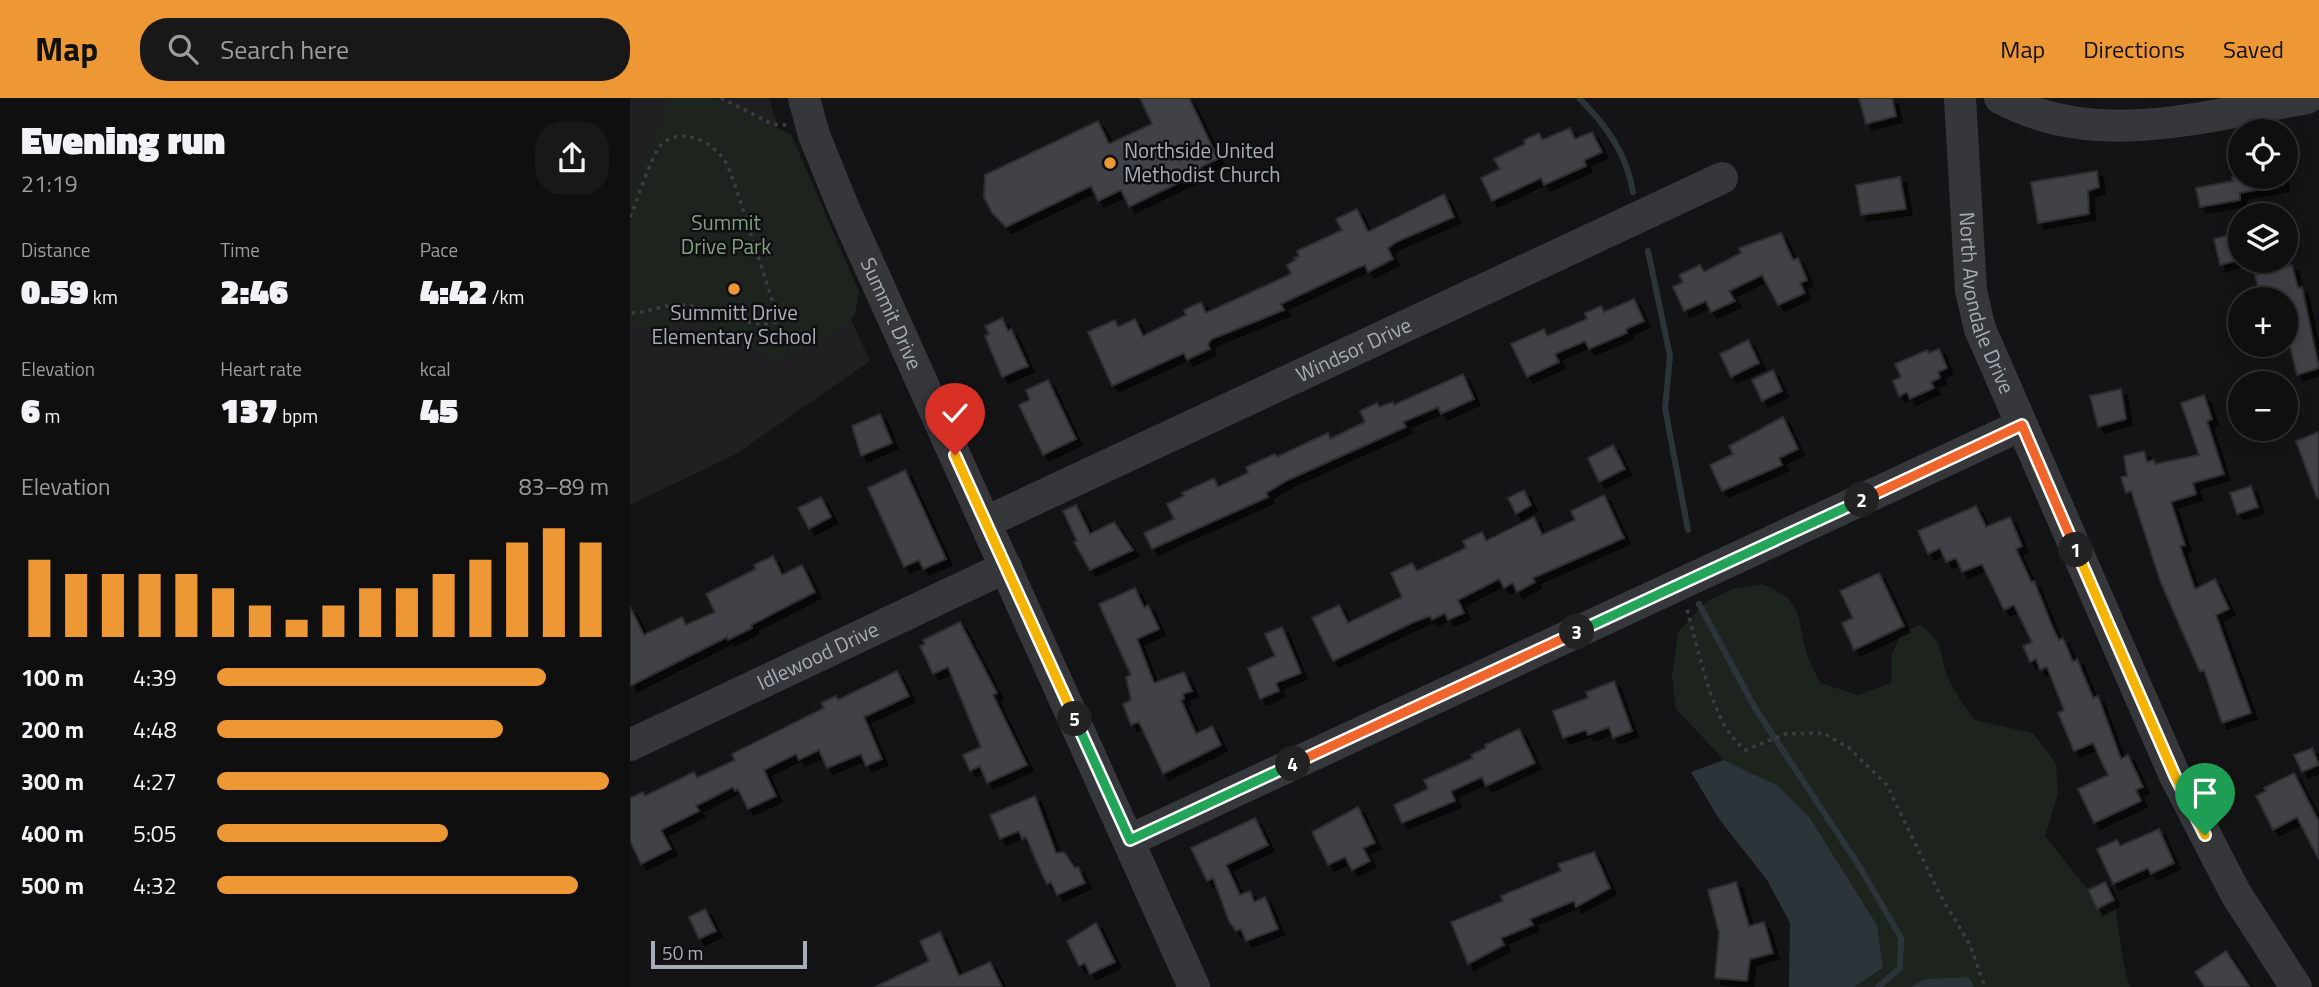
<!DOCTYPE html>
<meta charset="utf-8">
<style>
body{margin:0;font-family:"Titillium Web",sans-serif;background:#181819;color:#f1f3f6;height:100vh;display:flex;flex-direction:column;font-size:26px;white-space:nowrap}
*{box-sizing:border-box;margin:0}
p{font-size:23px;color:#9b9c9f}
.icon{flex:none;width:38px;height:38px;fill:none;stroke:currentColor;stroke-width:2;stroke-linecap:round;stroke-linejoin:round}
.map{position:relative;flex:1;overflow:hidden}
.side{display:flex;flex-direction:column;background:#0f0f10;width:630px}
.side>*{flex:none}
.fabs{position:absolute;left:1598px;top:21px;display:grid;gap:14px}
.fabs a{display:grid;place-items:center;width:70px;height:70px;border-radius:50%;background:#0f0f10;box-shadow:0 4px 18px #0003,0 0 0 2px #2f2f30;font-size:35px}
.scale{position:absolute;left:21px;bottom:18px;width:156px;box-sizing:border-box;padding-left:7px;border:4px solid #a6adb6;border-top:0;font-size:19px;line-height:24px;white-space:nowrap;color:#a6adb6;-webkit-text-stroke:5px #0f0f11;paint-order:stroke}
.pin{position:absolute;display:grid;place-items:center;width:60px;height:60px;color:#fff;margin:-72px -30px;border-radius:50% 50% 50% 0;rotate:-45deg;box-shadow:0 0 7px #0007}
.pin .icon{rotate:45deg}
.km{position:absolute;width:35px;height:35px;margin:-18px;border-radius:50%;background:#222;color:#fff;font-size:19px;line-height:35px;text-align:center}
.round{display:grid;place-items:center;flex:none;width:74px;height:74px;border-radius:28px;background:#181819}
.headline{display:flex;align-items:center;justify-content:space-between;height:119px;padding:0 21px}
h1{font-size:38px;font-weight:800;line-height:52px}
.metrics{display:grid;grid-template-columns:repeat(3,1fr);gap:10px;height:119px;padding:7px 21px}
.metrics div{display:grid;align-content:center}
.metrics b{font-size:35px;font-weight:800}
.metrics small{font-size:19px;font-weight:400}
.metrics p{font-size:19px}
.chart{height:196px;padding:14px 21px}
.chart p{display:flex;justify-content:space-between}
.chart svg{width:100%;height:126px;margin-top:7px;stroke:#ed9835;stroke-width:6}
ul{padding:0 21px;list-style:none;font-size:23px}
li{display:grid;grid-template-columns:112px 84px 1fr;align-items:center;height:52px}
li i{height:18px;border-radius:9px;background:#ed9835}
header{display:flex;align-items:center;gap:42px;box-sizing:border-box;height:98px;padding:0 35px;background:#ed9835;color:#111}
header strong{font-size:33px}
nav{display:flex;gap:38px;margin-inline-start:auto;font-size:24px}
.search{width:490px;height:63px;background:#181819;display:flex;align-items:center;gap:18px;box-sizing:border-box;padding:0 24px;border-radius:28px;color:#9b9c9f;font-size:26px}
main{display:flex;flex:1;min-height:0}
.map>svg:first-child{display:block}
.built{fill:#202023}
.green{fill:#1c241d}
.water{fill:#2b3539}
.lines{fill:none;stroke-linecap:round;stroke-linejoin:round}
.stream{stroke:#2b3539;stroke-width:6}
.building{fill:#404246;stroke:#2e2f32;stroke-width:2;filter:url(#shadow)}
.path{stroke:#3b3e42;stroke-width:3.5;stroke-dasharray:3.5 5;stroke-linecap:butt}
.minor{stroke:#35373b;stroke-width:32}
.split-1-casing{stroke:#fff;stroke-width:14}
.split-2-casing{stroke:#fff;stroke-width:14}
.split-3-casing{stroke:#fff;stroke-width:14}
.split-4-casing{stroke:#fff;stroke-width:14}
.split-5-casing{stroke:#fff;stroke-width:14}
.split-6-casing{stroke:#fff;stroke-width:14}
.split-1{stroke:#f5b400;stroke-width:9}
.split-2{stroke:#f0652b;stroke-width:9}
.split-3{stroke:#22a559;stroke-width:9}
.split-4{stroke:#f0652b;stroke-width:9}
.split-5{stroke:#22a559;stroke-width:9}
.split-6{stroke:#f5b400;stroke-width:9}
.poi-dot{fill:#ed9835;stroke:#0f0f11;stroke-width:2.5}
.labels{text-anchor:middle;stroke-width:5;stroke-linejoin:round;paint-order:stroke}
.poi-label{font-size:21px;fill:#a6adb6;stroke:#0f0f11;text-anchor:start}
.park-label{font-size:21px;fill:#80a07e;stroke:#0f0f11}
.street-label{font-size:21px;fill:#a6adb6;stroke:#0f0f11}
</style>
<header>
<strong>Map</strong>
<div class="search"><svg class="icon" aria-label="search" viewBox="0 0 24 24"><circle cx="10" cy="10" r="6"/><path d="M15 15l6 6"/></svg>Search here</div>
<nav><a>Map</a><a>Directions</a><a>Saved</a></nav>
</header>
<main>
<section class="side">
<div class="headline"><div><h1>Evening run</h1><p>21:19</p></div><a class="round"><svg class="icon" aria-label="share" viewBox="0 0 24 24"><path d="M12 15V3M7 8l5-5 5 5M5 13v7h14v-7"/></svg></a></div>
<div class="metrics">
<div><p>Distance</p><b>0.59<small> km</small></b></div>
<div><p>Time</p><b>2:46</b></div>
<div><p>Pace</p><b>4:42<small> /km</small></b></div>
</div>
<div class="metrics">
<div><p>Elevation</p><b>6<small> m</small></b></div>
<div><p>Heart rate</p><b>137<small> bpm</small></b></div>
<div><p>kcal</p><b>45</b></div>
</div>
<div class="chart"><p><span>Elevation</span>83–89 m</p>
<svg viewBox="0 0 160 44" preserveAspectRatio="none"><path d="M5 44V17M15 44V22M25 44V22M35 44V22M45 44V22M55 44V27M65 44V33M75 44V38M85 44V33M95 44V27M105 44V27M115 44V22M125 44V17M135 44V11M145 44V6M155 44V11"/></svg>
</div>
<ul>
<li><b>100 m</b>4:39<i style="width:84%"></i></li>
<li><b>200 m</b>4:48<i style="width:73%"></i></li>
<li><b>300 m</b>4:27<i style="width:100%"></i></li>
<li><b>400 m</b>5:05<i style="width:59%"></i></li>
<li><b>500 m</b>4:32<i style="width:92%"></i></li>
</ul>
</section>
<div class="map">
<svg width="1689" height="889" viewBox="0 0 1689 889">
<defs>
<filter id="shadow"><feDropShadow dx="6" dy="6" stdDeviation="0" flood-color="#0009"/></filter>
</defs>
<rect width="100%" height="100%" fill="#141416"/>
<!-- built -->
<path class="built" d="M 0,0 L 139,0 L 175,119 L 240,263 L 106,356 L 0,407 Z"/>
<!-- green -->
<g class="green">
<path d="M 38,0 L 82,0 L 161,36 L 229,194 L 225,217 L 217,226 L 148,263 L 49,222 L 40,237 L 0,224 L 0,98 Z"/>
<path d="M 1132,486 C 1172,503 1166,512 1175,549 C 1178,562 1185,574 1190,585 L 1228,597 L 1261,585 L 1262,556 L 1271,536 L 1290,527 C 1317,544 1308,560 1320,584 C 1326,597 1336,609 1344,622 L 1403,635 L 1426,665 L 1428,696 L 1415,738 L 1458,792 L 1467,811 L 1484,802 C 1489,824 1492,874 1501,889 L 1344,889 L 1339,879 L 1295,881 L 1281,889 L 1224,889 L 1253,870 L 1247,827 L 1180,720 L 1148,688 L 1094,662 L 1046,611 L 1042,577 L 1048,534 L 1077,503 L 1103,491 Z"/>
</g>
<!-- water -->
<g class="water">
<path d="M 1094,662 L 1148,688 L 1180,720 L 1247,827 L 1253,870 L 1224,889 L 1159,889 L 1160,825 L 1137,782 L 1089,721 L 1061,674 Z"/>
<path d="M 1339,879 L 1344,889 L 1281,889 L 1295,881 Z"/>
</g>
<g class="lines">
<!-- stream -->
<g class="stream">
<path d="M 949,0 C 976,27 997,56 1003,94"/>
<path d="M 1018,153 L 1040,258 L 1035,310 L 1058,432"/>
<path d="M 1069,506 L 1125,610 L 1231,771 L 1271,840 L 1270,870 L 1248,889"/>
</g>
</g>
<!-- building -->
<g class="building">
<path d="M 510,0 L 559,0 L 588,61 L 571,69 L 573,73 L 499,109 L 491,92 L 468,103 L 461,88 L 376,129 L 362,115 L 354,99 L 355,77 L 468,23 L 479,46 L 522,26 Z"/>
<path d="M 1229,0 L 1262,0 L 1266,18 L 1236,26 Z"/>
<path d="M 940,30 L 945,41 L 962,34 L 972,54 L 954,62 L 956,68 L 914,87 L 911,80 L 862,103 L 851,80 L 870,71 L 864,61 L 895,46 L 894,42 L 909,35 L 912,42 Z"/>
<path d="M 1467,73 L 1469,89 L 1458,93 L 1459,116 L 1408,125 L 1401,84 Z"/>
<path d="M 1270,79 L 1276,111 L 1231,117 L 1226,87 Z"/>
<path d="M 1602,79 L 1652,79 L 1653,87 L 1610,95 L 1610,102 L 1570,109 L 1566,90 L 1603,83 Z"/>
<path d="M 814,96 L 824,119 L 766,144 L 758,150 L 763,161 L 738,174 L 735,167 L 727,170 L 651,206 L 654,212 L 582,241 L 578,246 L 580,251 L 557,262 L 554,255 L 482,288 L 458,234 L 485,222 L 488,229 L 505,221 L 513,238 L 556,217 L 554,212 L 571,204 L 576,215 L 661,176 L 657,167 L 666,162 L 664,160 L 669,158 L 667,153 L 712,132 L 706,121 L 727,111 L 738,134 Z"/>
<path d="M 1610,134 L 1610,162 L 1590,167 L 1584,141 Z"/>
<path d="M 1151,135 L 1163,162 L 1168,160 L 1177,182 L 1170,185 L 1175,195 L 1148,207 L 1132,177 L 1099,193 L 1105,203 L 1081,214 L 1076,203 L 1054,213 L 1043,189 L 1053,184 L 1049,177 L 1070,167 L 1074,174 L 1111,155 L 1109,150 Z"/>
<path d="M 1662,167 L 1668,190 L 1672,189 L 1689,270 L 1667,277 L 1659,244 L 1656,245 L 1656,201 L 1631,201 L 1625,177 Z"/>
<path d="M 1004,201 L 1014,223 L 996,231 L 997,235 L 959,251 L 955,243 L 925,256 L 929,264 L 897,279 L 881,246 L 914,231 L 917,238 L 957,221 L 955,215 L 971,208 L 974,214 Z"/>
<path d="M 372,220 L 378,233 L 381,231 L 398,268 L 372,279 L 355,238 L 359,236 L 355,228 Z"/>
<path d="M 1118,242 L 1129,265 L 1101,279 L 1090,256 Z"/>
<path d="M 1309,251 L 1317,270 L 1308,274 L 1310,280 L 1301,284 L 1304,290 L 1280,301 L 1277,294 L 1269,298 L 1263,283 L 1271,279 L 1265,266 L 1297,252 L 1299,255 Z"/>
<path d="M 1143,272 L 1152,293 L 1132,303 L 1122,282 Z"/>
<path d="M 833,276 L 844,301 L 811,316 L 808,309 L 773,324 L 776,329 L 658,382 L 636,395 L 638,399 L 522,451 L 514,435 L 544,421 L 537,406 L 554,398 L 552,395 L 584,380 L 588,389 L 618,375 L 616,369 L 645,356 L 647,359 L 698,335 L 700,341 L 735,324 L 730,313 L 747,305 L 749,309 L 763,304 L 764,307 Z"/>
<path d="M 418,282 L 446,341 L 413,357 L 389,307 L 400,302 L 396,292 Z"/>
<path d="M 1491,291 L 1496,321 L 1468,329 L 1460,298 Z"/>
<path d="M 1574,297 L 1582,321 L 1577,323 L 1594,376 L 1563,385 L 1566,396 L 1541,404 L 1555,447 L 1550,448 L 1565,491 L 1585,481 L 1599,511 L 1586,517 L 1621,615 L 1592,625 L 1574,572 L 1570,574 L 1531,485 L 1501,393 L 1496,395 L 1491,379 L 1497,378 L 1494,358 L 1514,353 L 1517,364 L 1524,362 L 1525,366 L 1569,357 L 1551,305 Z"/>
<path d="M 250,316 L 262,345 L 231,358 L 222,328 Z"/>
<path d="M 1153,319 L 1168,351 L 1149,360 L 1152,367 L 1092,393 L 1080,367 L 1103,356 L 1099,348 Z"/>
<path d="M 1689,334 L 1689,399 L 1687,400 L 1666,343 Z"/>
<path d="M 983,347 L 995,371 L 969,384 L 958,360 Z"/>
<path d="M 275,372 L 316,461 L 293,471 L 289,462 L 274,469 L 238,390 Z"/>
<path d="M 1621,388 L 1628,409 L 1607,416 L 1600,395 Z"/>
<path d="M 894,392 L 901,407 L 886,416 L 878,400 Z"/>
<path d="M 974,397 L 994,440 L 903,480 L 905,484 L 887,494 L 883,485 L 874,490 L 869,481 L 828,502 L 834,515 L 818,522 L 815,515 L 802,522 L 800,518 L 784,524 L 703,563 L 682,520 L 709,507 L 718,525 L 772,499 L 761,475 L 782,465 L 787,473 L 836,450 L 833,443 L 852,434 L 856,443 L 904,419 L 912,437 L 945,422 L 941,413 Z"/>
<path d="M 191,399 L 201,419 L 179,431 L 168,410 Z"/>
<path d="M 446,407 L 460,436 L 484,424 L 503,452 L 460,472 L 444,444 L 447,443 L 433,413 Z"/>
<path d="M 1346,408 L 1356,429 L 1380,419 L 1392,448 L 1386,451 L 1401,484 L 1404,483 L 1425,535 L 1429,542 L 1433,540 L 1443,564 L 1447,561 L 1463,600 L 1468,598 L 1491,661 L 1498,657 L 1513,689 L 1506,692 L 1511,703 L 1464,725 L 1448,691 L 1478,677 L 1463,645 L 1444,653 L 1428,615 L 1434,612 L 1417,569 L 1410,572 L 1406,561 L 1400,564 L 1393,548 L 1402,544 L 1384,507 L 1374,512 L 1352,466 L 1332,474 L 1326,460 L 1316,464 L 1310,450 L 1298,456 L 1288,433 Z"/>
<path d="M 143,458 L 152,477 L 172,467 L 185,494 L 121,527 L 122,530 L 98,542 L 97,539 L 0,588 L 0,509 L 14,537 L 52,519 L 56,527 L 85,514 L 76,496 L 126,471 L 124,467 Z"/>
<path d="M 1249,475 L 1274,528 L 1224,552 L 1212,525 L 1223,520 L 1210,493 Z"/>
<path d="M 505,490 L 514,510 L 518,507 L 529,531 L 507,541 L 524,585 L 554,574 L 562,593 L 553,596 L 554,601 L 551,602 L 566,636 L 582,628 L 591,647 L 533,676 L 509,624 L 501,627 L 493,606 L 501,602 L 496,579 L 501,577 L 469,506 Z"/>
<path d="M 330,524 L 367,595 L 363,597 L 397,667 L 357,685 L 350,668 L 340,673 L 333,657 L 351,649 L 318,569 L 303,576 L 290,548 L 295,546 L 293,542 Z"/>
<path d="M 652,529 L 671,575 L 646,585 L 649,593 L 630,601 L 618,570 L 645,558 L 635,536 Z"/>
<path d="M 267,573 L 279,598 L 234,619 L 252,661 L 236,668 L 231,656 L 197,670 L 189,652 L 169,662 L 166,656 L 134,672 L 146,698 L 118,711 L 108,691 L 105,693 L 103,689 L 66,708 L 69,713 L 31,732 L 41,751 L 11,766 L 0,743 L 0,700 L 13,694 L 15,698 L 64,674 L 67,680 L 105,662 L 102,656 L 194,610 L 191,605 L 206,598 L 208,602 Z"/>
<path d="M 984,583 L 1002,633 L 983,640 L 979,629 L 958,637 L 956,632 L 933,640 L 923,613 L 958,600 L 956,594 Z"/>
<path d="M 889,631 L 905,665 L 856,688 L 852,679 L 821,693 L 825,703 L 772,725 L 764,707 L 798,691 L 794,682 L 843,660 L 841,657 L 856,650 L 855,647 Z"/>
<path d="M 1682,650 L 1689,667 L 1672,674 L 1664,657 Z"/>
<path d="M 1664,675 L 1689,724 L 1689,762 L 1667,719 L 1643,732 L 1626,698 L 1636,693 L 1634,690 Z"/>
<path d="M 405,698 L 426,755 L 434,754 L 445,770 L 448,769 L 455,785 L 427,797 L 421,784 L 417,786 L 412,776 L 396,739 L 392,741 L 389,733 L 370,741 L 360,717 Z"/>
<path d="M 728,709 L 745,745 L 733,750 L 740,763 L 722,772 L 715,759 L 698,767 L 682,734 Z"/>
<path d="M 625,720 L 638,747 L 596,767 L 610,797 L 620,793 L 624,804 L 635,799 L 648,831 L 616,843 L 611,831 L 606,833 L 599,823 L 583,780 L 577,783 L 561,750 Z"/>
<path d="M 1529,731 L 1544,765 L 1521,776 L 1518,770 L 1483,786 L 1467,751 L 1487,742 L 1490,748 Z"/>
<path d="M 964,754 L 980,790 L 946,809 L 944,803 L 900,821 L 903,827 L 871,840 L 874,847 L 838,866 L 821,824 L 873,803 L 871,798 L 931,773 L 928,766 Z"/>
<path d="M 1106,784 L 1119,828 L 1134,824 L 1143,855 L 1120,861 L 1117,883 L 1085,880 L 1089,835 L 1078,792 Z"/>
<path d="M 1475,784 L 1484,802 L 1467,811 L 1458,792 Z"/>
<path d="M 75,811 L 86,833 L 69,841 L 59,819 Z"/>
<path d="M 466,825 L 485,864 L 460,876 L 455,865 L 449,868 L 437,843 Z"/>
<path d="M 310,834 L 329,878 L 360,864 L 372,889 L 245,889 L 299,863 L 290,843 Z"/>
<path d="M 1596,853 L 1620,889 L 1575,889 L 1565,874 Z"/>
</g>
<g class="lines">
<!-- path -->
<g class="path">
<path d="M 91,0 L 142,26 L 157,27"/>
<path d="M 0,119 C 7,103 21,59 30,48 C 49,27 82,43 95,63 C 99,69 101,77 104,84 L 147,217 L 146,224 C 121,232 80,210 54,207 C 36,205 18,215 0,215"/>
<path d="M 1057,512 C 1070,554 1081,626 1115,652 L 1156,636 L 1193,635 L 1219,650 L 1257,687 L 1309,795 L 1340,847 L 1355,889"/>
</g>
<!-- minor -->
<g class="minor">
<path id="s1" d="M 174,0 L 184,37 L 214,111 L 564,889"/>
<path id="s2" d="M 1330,0 L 1341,193 L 1350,231 L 1545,678 L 1606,796 L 1666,889"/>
<path d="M 1370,0 C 1466,52 1575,18 1677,0"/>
<path id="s3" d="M 356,424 L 1092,80"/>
<path id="s4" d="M 0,647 L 376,469"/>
<path d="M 500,742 L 1392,327"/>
</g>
</g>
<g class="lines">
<!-- split-1 casing -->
<g class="split-1-casing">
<path id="split-1" d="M 1446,452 L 1545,678 L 1575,737"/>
</g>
<!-- split-2 casing -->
<g class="split-2-casing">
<path id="split-2" d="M 1232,402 L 1392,327 L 1446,452"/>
</g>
<!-- split-3 casing -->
<g class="split-3-casing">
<path id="split-3" d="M 947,534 L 1232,402"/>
</g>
<!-- split-4 casing -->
<g class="split-4-casing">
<path id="split-4" d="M 663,666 L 947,534"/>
</g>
<!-- split-5 casing -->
<g class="split-5-casing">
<path id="split-5" d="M 445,621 L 500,742 L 663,666"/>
</g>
<!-- split-6 casing -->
<g class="split-6-casing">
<path id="split-6" d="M 325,357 L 445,621"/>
</g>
<!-- split-1 -->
<use href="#split-1" class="split-1"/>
<!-- split-2 -->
<use href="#split-2" class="split-2"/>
<!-- split-3 -->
<use href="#split-3" class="split-3"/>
<!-- split-4 -->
<use href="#split-4" class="split-4"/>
<!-- split-5 -->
<use href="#split-5" class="split-5"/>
<!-- split-6 -->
<use href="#split-6" class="split-6"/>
</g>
<!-- markers -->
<g class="poi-dot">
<circle cx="480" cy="65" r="7"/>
<circle cx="104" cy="191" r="7"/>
</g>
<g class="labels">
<!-- poi labels -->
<g class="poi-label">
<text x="494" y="60">Northside United<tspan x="494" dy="24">Methodist Church</tspan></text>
<text x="104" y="222" text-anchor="middle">Summitt Drive<tspan x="104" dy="24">Elementary School</tspan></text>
</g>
<!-- park labels -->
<g class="park-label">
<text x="96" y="132">Summit<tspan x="96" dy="24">Drive Park</tspan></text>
</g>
<!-- street labels -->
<g class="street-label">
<text dy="7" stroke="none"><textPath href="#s2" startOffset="208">North Avondale Drive</textPath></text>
<text dy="7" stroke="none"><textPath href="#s1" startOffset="233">Summit Drive</textPath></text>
<text dy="7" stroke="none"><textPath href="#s3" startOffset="406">Windsor Drive</textPath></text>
<text dy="7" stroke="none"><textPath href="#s4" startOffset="208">Idlewood Drive</textPath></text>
</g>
</g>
</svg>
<div class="fabs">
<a><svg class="icon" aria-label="locate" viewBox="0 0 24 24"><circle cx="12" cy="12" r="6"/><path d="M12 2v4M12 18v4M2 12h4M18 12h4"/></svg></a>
<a><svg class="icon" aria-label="layers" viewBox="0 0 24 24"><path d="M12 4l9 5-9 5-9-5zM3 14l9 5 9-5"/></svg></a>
<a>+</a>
<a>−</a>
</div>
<div class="scale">50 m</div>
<div class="pin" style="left:1575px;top:737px;background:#1e9e55"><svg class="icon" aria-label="arrive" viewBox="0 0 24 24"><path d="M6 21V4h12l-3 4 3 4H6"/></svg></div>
<div class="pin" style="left:325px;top:357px;background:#d93025"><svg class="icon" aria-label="check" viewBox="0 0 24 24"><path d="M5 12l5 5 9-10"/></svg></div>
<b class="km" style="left:1446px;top:452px">1</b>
<b class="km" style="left:1232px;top:402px">2</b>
<b class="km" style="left:947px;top:534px">3</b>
<b class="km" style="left:663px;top:666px">4</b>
<b class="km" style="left:445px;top:621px">5</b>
</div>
</main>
